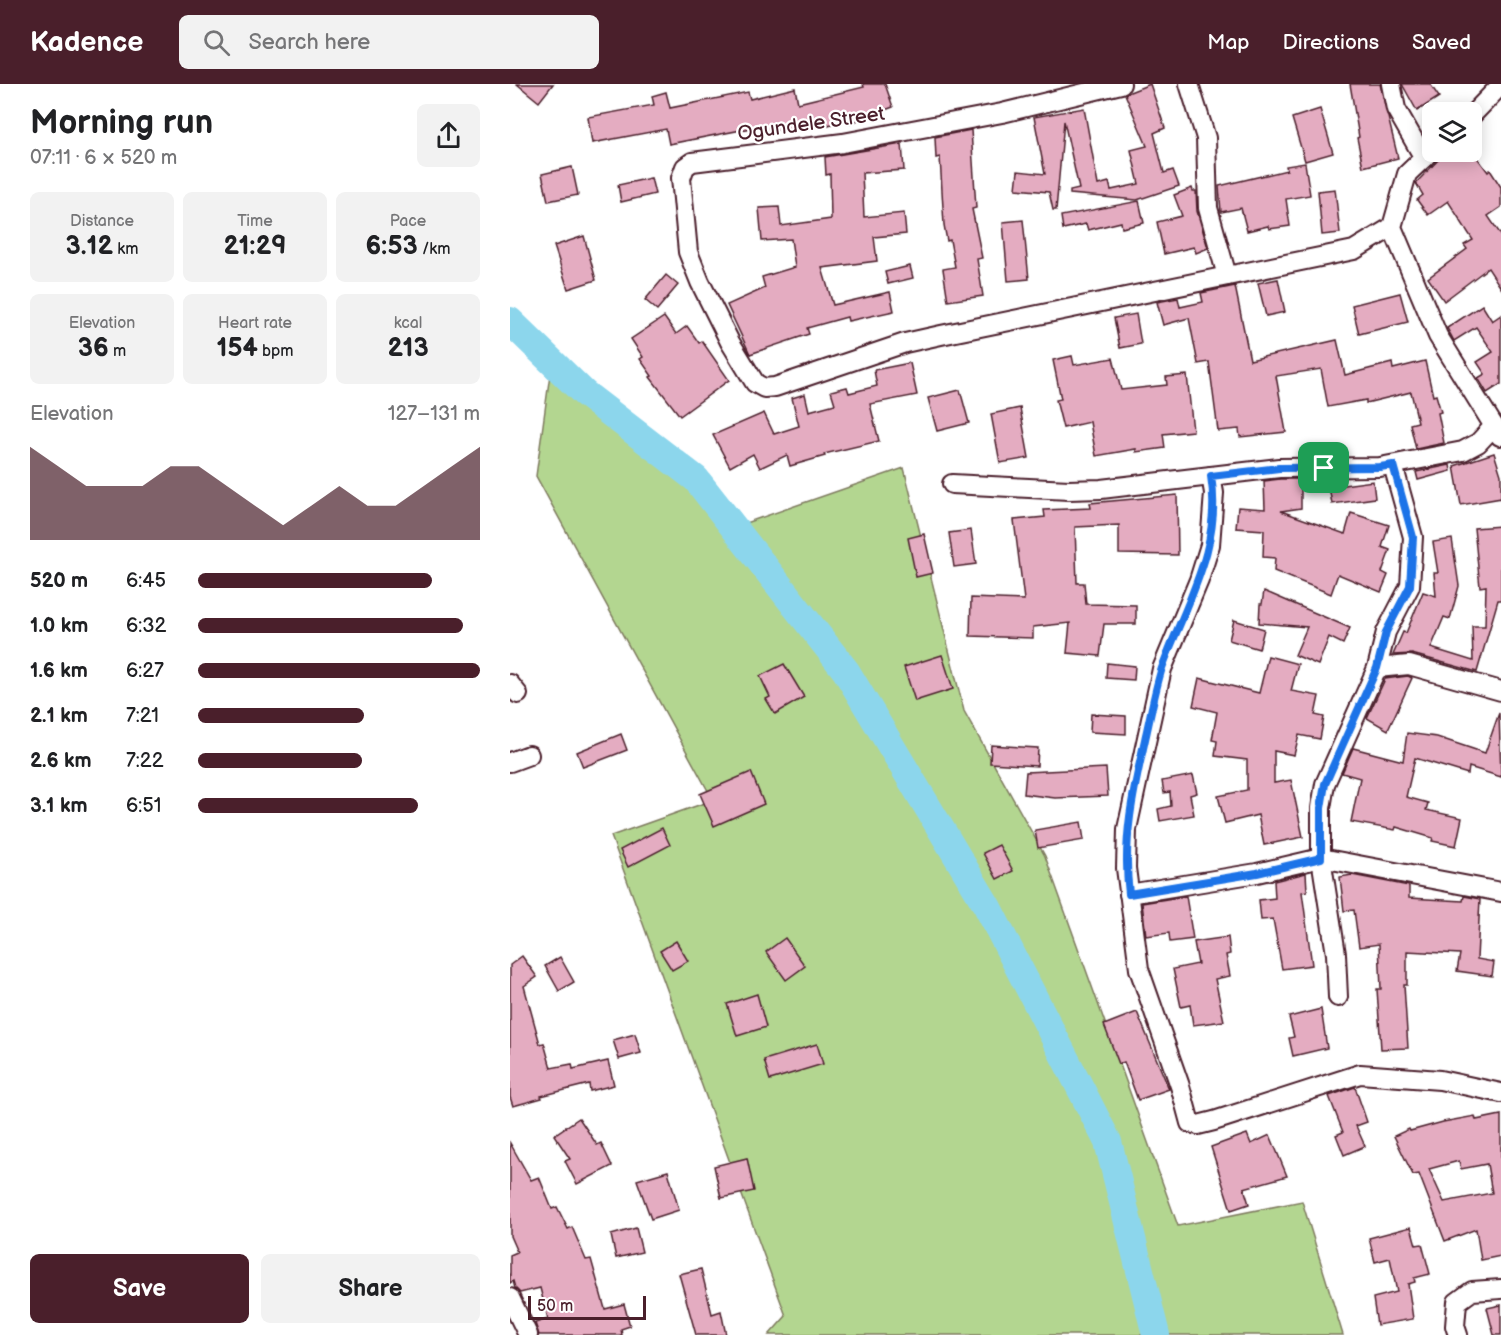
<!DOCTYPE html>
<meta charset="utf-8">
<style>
body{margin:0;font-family:"Balsamiq Sans",sans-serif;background:#f2f2f2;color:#202124;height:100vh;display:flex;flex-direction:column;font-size:22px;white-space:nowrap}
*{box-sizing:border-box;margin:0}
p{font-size:20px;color:#757577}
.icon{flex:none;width:33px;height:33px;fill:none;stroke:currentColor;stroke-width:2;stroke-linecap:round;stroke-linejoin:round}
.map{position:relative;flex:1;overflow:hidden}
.panel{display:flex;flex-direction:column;background:#fff;width:510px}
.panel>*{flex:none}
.buttons{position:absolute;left:912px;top:18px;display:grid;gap:12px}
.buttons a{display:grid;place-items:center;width:60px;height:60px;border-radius:9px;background:#fff;box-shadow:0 3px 15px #0003;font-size:30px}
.scale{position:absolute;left:18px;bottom:15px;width:118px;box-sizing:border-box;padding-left:6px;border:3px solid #4a1f2b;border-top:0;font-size:16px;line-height:21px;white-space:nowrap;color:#4a1f2b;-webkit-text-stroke:4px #fff;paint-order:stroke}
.pin{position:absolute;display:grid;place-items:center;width:51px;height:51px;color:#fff;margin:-26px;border-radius:12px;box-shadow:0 3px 9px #0006}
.round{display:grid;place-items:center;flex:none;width:63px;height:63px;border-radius:9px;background:#f2f2f2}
.summary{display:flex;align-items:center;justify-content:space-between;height:102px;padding:0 30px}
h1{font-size:33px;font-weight:700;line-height:45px}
.stats{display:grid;grid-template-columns:repeat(3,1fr);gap:9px;height:102px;padding:6px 30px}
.stats div{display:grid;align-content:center;border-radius:9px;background:#f2f2f2;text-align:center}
.stats b{font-size:26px;font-weight:700}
.stats small{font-size:16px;font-weight:400}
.stats p{font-size:16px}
.chart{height:168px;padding:12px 30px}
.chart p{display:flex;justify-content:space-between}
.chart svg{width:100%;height:108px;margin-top:6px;fill:#4a1f2b;opacity:.7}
.action{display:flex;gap:12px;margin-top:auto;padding:12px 30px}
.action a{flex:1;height:69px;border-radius:9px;background:#4a1f2b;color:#fff;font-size:24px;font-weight:700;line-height:69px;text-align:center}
.action a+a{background:#f2f2f2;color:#202124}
ul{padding:0 30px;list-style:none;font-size:20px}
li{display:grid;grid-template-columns:96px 72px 1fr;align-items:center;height:45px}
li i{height:15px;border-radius:8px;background:#4a1f2b}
header{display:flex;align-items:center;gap:36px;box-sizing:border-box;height:84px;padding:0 30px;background:#4a1f2b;color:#fff}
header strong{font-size:28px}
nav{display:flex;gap:33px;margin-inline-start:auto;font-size:21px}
.search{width:420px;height:54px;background:#f2f2f2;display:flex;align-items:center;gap:15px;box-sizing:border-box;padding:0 21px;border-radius:9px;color:#757577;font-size:22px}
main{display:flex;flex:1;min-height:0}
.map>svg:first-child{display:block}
.green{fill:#b3d690;stroke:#7e7a5e;stroke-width:1.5}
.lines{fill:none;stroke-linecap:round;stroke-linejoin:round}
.river{stroke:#8cd6ec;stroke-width:28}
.building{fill:#e4acc1;stroke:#4a1f2b;stroke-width:1.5;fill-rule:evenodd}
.minor-casing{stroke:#4a1f2b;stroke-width:22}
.minor{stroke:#fff;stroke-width:18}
.route-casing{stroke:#fff;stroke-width:12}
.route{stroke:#1a73e8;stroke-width:8}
.labels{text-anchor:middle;stroke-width:4.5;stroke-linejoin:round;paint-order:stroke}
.street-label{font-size:20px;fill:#4a1f2b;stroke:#fff}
</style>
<header>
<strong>Kadence</strong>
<div class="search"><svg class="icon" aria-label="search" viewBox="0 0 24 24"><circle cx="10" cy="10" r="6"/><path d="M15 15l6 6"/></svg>Search here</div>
<nav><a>Map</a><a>Directions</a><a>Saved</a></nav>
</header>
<main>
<section class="panel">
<div class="summary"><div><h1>Morning run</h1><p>07:11 · 6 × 520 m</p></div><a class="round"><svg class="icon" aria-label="share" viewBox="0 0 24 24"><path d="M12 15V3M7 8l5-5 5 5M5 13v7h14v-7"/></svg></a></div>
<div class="stats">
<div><p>Distance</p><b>3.12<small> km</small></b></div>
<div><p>Time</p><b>21:29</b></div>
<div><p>Pace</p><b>6:53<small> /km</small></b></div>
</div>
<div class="stats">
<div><p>Elevation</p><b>36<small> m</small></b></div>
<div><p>Heart rate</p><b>154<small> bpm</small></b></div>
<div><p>kcal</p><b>213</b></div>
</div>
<div class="chart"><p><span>Elevation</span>127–131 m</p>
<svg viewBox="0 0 160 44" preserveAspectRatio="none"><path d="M0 44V6L10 14L20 22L30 22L40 22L50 14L60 14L70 22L80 30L90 38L100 30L110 22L120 30L130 30L140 22L150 14L160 6V44z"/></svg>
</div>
<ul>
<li><b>520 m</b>6:45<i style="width:83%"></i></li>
<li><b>1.0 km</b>6:32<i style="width:94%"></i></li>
<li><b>1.6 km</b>6:27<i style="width:100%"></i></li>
<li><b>2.1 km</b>7:21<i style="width:59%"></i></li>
<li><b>2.6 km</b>7:22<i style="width:58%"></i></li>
<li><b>3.1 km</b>6:51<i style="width:78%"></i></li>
</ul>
<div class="action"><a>Save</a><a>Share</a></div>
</section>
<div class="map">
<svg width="991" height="1251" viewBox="0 0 991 1251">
<rect width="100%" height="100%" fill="#fff"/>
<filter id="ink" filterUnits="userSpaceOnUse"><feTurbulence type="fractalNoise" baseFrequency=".0167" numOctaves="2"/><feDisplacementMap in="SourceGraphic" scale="12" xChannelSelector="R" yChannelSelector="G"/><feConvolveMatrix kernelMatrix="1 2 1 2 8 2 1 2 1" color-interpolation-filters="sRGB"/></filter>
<g filter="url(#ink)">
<!-- green -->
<path class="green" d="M 43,268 L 224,443 L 394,384 L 454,627 L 535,772 L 668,1142 L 792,1117 L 833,1251 L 259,1251 L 276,1232 L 101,752 L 203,716 L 26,392 Z"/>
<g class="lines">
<!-- river -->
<path class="river" d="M 0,237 L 74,309 L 186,395 L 336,587 L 477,822 L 598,1058 L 646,1251"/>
</g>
<!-- building -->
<g class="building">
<path d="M 7,0 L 43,0 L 29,18 Z"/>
<path d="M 353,0 L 375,0 L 383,23 L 338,40 L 337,36 L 318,41 L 317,39 L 296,44 L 296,42 L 253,49 L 252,42 L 159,60 L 156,45 L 82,59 L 78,33 L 144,21 L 142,12 L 156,8 L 160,24 L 238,8 L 240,15 L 285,4 L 288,19 L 354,3 Z"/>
<path d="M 640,0 L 655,44 L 644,49 L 654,89 L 663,86 L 669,102 L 627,116 L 560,110 L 560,107 L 569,105 L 554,37 L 546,126 L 543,126 L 539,108 L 506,105 L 508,87 L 535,90 L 524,33 L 574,24 L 588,101 L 599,98 L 601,106 L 629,100 L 621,66 L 637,62 L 615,10 Z"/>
<path d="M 840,0 L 870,0 L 888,74 L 853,83 L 847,54 L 849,53 Z"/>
<path d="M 892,0 L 920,0 L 929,13 L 907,27 Z"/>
<path d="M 810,25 L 823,69 L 795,77 L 782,34 Z"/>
<path d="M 461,46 L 466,124 L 462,125 L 472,174 L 467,175 L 473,212 L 438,217 L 433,185 L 445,183 L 440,156 L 437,157 L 434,141 L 430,73 L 426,74 L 425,53 Z"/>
<path d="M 392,60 L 394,86 L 352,89 L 354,133 L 394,129 L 396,150 L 364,153 L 367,177 L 312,184 L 323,221 L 380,208 L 384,227 L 338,237 L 337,233 L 297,244 L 299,250 L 240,270 L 217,221 L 255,204 L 252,193 L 285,183 L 281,155 L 252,157 L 249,124 L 269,123 L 271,142 L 321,135 L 320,90 L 316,91 L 315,73 Z"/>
<path d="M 940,68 L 963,68 L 978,88 L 980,86 L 991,103 L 991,123 L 978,132 L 991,151 L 991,204 L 978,184 L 934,217 L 918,194 L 957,165 L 954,161 L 963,156 L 938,117 L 918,131 L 907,116 L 913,111 L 906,99 L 930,74 Z"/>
<path d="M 795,79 L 800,111 L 776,115 L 780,142 L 759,145 L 758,142 L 737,147 L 731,124 L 711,128 L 709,102 L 777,86 L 776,82 Z"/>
<path d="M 62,83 L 68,111 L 38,117 L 32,90 Z"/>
<path d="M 141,94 L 145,110 L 111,118 L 108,101 Z"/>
<path d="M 682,104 L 683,107 L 686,107 L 687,127 L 698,164 L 686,169 L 684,163 L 654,170 L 647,138 L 672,132 L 664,111 Z"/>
<path d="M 825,105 L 830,149 L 812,151 L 808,107 Z"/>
<path d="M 629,117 L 634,139 L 612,144 L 611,138 L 578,146 L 576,140 L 553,145 L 551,132 Z"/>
<path d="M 513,136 L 519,195 L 498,197 L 493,138 Z"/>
<path d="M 74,152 L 86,196 L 58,205 L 44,162 Z"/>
<path d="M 400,182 L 403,194 L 378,200 L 375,188 Z"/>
<path d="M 156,191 L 168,201 L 147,226 L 135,216 Z"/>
<path d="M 768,195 L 775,228 L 756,232 L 748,199 Z"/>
<path d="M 725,202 L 740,276 L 827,256 L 835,291 L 882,279 L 883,285 L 915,277 L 923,312 L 926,311 L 931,328 L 928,329 L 934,359 L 906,365 L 900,340 L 908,338 L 901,308 L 856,319 L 856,316 L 818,323 L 811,285 L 766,292 L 776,348 L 730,353 L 729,345 L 708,347 L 699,278 L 688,280 L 679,234 L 653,241 L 647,218 L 668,214 L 670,223 L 693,218 L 691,209 Z"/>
<path d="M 890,209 L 898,238 L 849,250 L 842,221 Z"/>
<path d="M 972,221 L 982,237 L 991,231 L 991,300 L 977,309 L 968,294 L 975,290 L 967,278 L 983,268 L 966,243 L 944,257 L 937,244 Z"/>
<path d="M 626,230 L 631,260 L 610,264 L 604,234 Z"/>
<path d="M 154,233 L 166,250 L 177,242 L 189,259 L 192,257 L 219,296 L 170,332 L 140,293 L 142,292 L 130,275 L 133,273 L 121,255 Z"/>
<path d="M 562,272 L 564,281 L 603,274 L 611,306 L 657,301 L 656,293 L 677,291 L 683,347 L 653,350 L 655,364 L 626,368 L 626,365 L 586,372 L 580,338 L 553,344 L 546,316 L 551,315 L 543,276 Z"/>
<path d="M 400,279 L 407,311 L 360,320 L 369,357 L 314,370 L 315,372 L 280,382 L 277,371 L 250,384 L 243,370 L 220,383 L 203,351 L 254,329 L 264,350 L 289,342 L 282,314 L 295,310 L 299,327 L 325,320 L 321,307 L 337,303 L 339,309 L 367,302 L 364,286 Z"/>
<path d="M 450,306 L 459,339 L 427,347 L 418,314 Z"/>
<path d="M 510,324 L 519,374 L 490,379 L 481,330 Z"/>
<path d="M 984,369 L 991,391 L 991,414 L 951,421 L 944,382 Z"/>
<path d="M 940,381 L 941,387 L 908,396 L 906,388 Z"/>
<path d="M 770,395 L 791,395 L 791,424 L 771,427 L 835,450 L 841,429 L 879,441 L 872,463 L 880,466 L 872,488 L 878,491 L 871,508 L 828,490 L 821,510 L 764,487 L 765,474 L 753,473 L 754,446 L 726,444 L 728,423 L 755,425 L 754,397 Z"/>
<path d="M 863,397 L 865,414 L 822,420 L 819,403 Z"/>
<path d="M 667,411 L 668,471 L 609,470 L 609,441 L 565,443 L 567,499 L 574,499 L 576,520 L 626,521 L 626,540 L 594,540 L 590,572 L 557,569 L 560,539 L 523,543 L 523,554 L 460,552 L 461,514 L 514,516 L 504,436 L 535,433 L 534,426 L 581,424 L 580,419 Z"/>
<path d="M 991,442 L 991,516 L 988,516 L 967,588 L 902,570 L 883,571 L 893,548 L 896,549 L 913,508 L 926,512 L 924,489 L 928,489 L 923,458 L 942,455 L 949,502 L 940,535 L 934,533 L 921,564 L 963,577 L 962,542 L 975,542 L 976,502 L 970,503 L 964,444 Z"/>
<path d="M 461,446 L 466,480 L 444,483 L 439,449 Z"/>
<path d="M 414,450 L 423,489 L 406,493 L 398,454 Z"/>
<path d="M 754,507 L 840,544 L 833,560 L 819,553 L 808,581 L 785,571 L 797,543 L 749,539 L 750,520 L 752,520 Z"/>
<path d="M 724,536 L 754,545 L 749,565 L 719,556 Z"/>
<path d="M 432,571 L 443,605 L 405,617 L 394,583 Z"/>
<path d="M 758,572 L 788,580 L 781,607 L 809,612 L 805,631 L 814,633 L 810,655 L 789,651 L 784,671 L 764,667 L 764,699 L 781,696 L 793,753 L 754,761 L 748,731 L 715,739 L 708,712 L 737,706 L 737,676 L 705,672 L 707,657 L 702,656 L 707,628 L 683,622 L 689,594 L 749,609 Z"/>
<path d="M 597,579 L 625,582 L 624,596 L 596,594 Z"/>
<path d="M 274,580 L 294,613 L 265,630 L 256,615 L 260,613 L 250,592 Z"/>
<path d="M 898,592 L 902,594 L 878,646 L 857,634 L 875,595 Z"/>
<path d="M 989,629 L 991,693 L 959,683 L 958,690 L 905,674 L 896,713 L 918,719 L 916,726 L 952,734 L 946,762 L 922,757 L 923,754 L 886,743 L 885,746 L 841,738 L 850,694 L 832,689 L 843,664 L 893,677 L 897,649 L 927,653 L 975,669 Z"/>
<path d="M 581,630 L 616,632 L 616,650 L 580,648 Z"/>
<path d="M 111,650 L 117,666 L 73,683 L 67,668 Z"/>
<path d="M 481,661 L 528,664 L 527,682 L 480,679 Z"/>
<path d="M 596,684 L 598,712 L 545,714 L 514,710 L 516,688 Z"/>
<path d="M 241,688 L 254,720 L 204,742 L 190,710 Z"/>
<path d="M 683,691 L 687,709 L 680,711 L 684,731 L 650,737 L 648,725 L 661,722 L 660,708 L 654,709 L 652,697 Z"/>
<path d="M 571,738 L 574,756 L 528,764 L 525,746 Z"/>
<path d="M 152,744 L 160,761 L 118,783 L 110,766 Z"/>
<path d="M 489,761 L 503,787 L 487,795 L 473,769 Z"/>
<path d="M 796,789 L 797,807 L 792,808 L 802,881 L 772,885 L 763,835 L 751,836 L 749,816 L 765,814 L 764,797 Z"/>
<path d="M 842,791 L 899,802 L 899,814 L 953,817 L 954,812 L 970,815 L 967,875 L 984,878 L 982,892 L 947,887 L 950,870 L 897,867 L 897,901 L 894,901 L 898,964 L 871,965 L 867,905 L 871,905 L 869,860 L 849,863 L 844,826 L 834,827 L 830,793 Z"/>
<path d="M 676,812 L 683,855 L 660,858 L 659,849 L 636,852 L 632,819 Z"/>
<path d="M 718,853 L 720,870 L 716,871 L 720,892 L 705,895 L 714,937 L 683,941 L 680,921 L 671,923 L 663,885 L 688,880 L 684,858 Z"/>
<path d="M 275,854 L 295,882 L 276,896 L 256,868 Z"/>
<path d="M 166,857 L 178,877 L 162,886 L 150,867 Z"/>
<path d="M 12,872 L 27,893 L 14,902 L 30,960 L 34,959 L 41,984 L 62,980 L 63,985 L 98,977 L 104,1001 L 80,1007 L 79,1000 L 31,1012 L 32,1014 L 3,1022 L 0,1013 L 0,881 Z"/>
<path d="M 50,873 L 64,898 L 49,907 L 35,882 Z"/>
<path d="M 247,910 L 256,943 L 227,952 L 217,920 Z"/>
<path d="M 811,925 L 817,964 L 783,972 L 779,954 L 784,953 L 779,933 Z"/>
<path d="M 627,928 L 659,1005 L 628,1016 L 614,978 L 609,980 L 594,941 Z"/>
<path d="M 125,950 L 131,969 L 109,975 L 103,956 Z"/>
<path d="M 307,960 L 313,980 L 260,996 L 254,976 Z"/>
<path d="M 845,1003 L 857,1038 L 846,1042 L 855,1062 L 834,1071 L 826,1051 L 833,1048 L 819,1012 Z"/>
<path d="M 991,1031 L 991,1172 L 971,1176 L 966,1145 L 935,1157 L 909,1090 L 903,1091 L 884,1052 L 899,1045 L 900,1047 L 933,1038 L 965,1032 L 966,1036 ZM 949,1077 L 951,1085 L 977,1080 L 982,1109 L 934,1118 L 919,1085 Z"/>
<path d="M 69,1034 L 87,1061 L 91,1059 L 102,1082 L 67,1100 L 55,1077 L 60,1075 L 44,1051 Z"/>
<path d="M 737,1050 L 741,1060 L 760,1051 L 777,1092 L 734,1104 L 739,1120 L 721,1126 L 701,1063 Z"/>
<path d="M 0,1059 L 21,1096 L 29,1093 L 42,1125 L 47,1123 L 58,1145 L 62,1143 L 76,1176 L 81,1175 L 95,1225 L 114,1220 L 120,1242 L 111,1245 L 112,1251 L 29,1251 L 25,1239 L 38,1235 L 30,1204 L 10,1209 L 5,1204 L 3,1197 L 0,1199 L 0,1171 L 7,1168 L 0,1152 Z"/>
<path d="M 237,1074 L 244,1107 L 211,1114 L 204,1082 Z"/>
<path d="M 158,1087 L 169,1126 L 141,1135 L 127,1096 Z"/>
<path d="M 901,1143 L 906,1161 L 912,1160 L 920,1190 L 904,1194 L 905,1198 L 898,1200 L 903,1235 L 867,1241 L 863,1214 L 887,1208 L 880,1174 L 865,1178 L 859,1154 Z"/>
<path d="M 126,1144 L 132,1168 L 106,1174 L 101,1151 Z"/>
<path d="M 191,1185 L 202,1230 L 211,1227 L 216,1251 L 186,1251 L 169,1190 Z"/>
<path d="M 991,1221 L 991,1251 L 984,1251 L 977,1224 Z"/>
</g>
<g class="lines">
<!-- minor casing -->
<g class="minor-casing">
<g id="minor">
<path d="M 611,0 L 492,29 L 333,59 L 182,78 L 175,83 L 171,94 L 178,168 L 190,198 L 220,258 L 245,299 L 254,304 L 265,303 L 395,259 L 431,251 L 844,166 L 882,143"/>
<path d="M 679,0 L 696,54 L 698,124 L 717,192"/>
<path d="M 881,0 L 886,25 L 914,74"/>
<path d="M 962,31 L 991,1"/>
<path d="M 922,66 L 897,90 L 882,143 L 928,252 L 990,352"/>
<path d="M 984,342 L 968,359 L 953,367 L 870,383 L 769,384 L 701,392 L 704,409 L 700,461 L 689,496 L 652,585 L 617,745 L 616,784 L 629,885 L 670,1002 L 680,1039 L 688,1041 L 704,1037 L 850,990 L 930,996 L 991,1009"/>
<path d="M 442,400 L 559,406 L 591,405 L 701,392"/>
<path d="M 867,584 L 899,581 L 991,607"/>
<path d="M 0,600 L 8,610"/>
<path d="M 0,678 L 19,671"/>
<path d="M 619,810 L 747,789 L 811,774 L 991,808"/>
<path d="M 828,913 L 826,870 L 811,774 L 811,724 L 815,700 L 867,584 L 876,548 L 900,502 L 903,453 L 883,381"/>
<path d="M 0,1214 L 18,1251"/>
<path d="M 948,1251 L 945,1242 L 947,1218 L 962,1207 L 991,1205"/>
</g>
</g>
<!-- minor -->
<use href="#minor" class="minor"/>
</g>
</g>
<g class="lines" filter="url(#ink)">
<!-- route casing -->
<g class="route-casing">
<path id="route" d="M 883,381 L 903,453 L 900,502 L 876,548 L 867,584 L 815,700 L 811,724 L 811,774 L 747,789 L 619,810 C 612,755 624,704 636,651 C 641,629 645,606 652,584 C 675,521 713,462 701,392 L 769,384 L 870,383 Z"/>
</g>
<!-- route -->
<use href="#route" class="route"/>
</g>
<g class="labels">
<!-- street labels -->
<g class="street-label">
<text transform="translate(301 39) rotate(-8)" y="7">Ogundele Street</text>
</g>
</g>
</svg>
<div class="buttons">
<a><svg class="icon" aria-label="layers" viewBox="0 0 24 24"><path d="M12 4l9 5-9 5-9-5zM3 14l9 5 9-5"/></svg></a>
</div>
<div class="scale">50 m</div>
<div class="pin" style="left:814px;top:384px;background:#1e9e55"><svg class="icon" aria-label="arrive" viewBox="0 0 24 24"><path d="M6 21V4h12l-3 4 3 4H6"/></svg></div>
</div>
</main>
